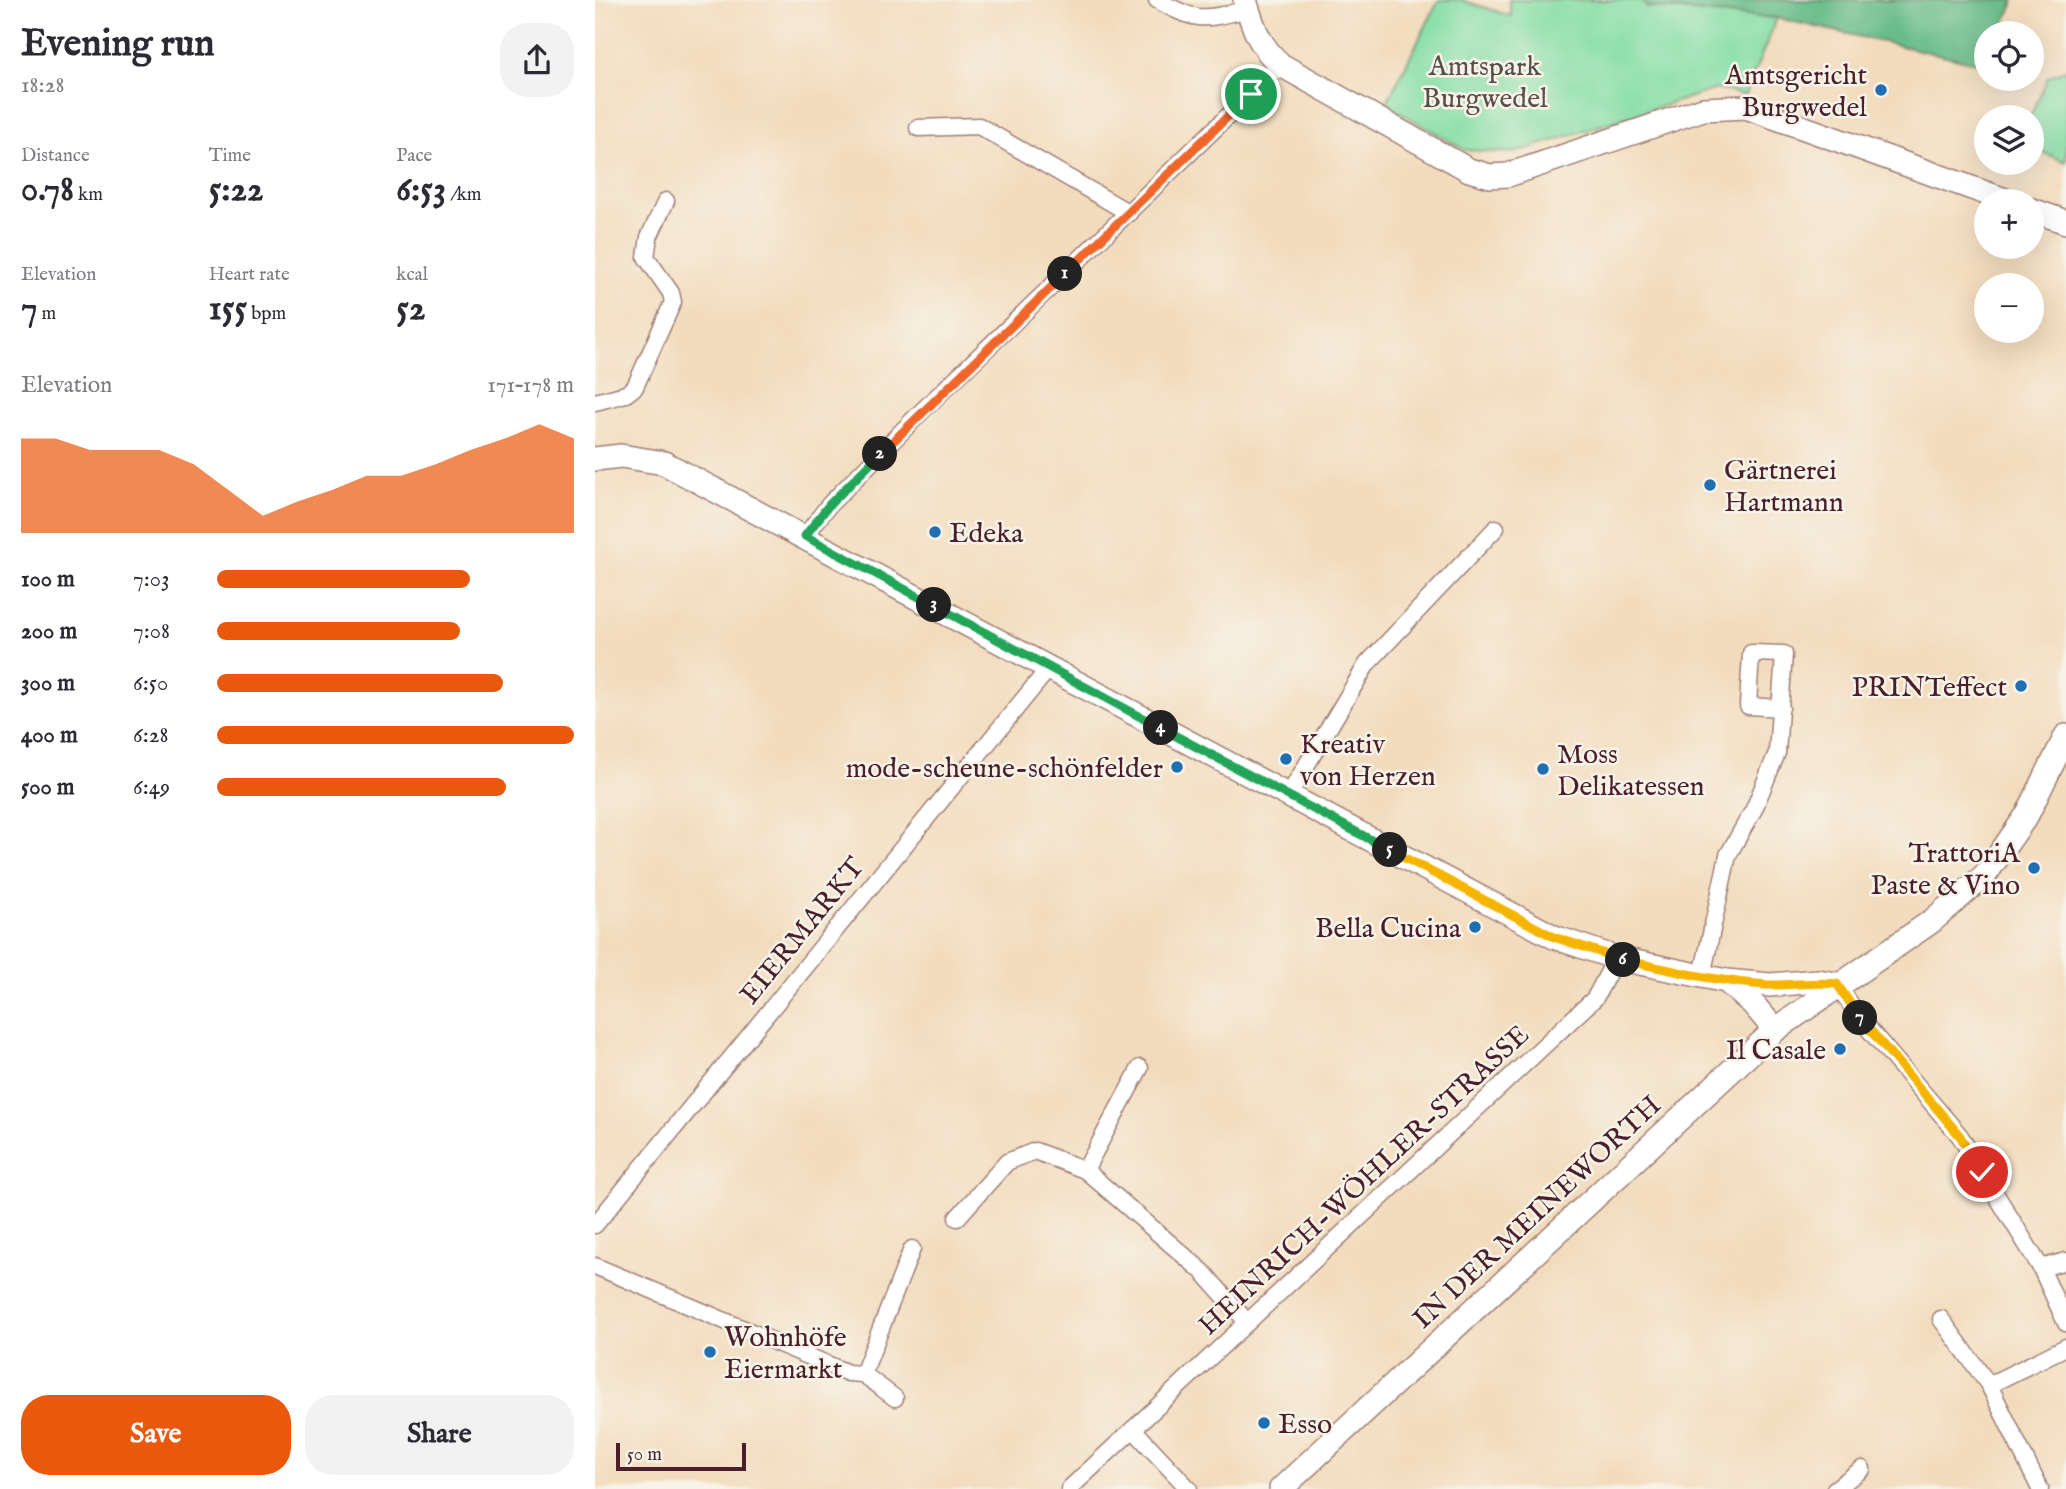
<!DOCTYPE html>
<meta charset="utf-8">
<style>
body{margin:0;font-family:"IM FELL English",serif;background:#f2f2f3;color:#2b2b33;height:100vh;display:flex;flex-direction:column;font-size:26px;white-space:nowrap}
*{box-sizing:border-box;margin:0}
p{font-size:23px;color:#7c7c81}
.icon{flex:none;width:38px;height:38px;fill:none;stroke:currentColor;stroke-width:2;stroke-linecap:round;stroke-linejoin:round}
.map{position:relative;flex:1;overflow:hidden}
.drawer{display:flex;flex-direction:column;background:#fff;width:595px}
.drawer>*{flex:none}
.controls{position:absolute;left:1379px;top:21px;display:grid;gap:14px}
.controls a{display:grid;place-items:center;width:70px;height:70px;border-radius:50%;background:#fff;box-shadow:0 7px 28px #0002;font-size:35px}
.scale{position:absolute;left:21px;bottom:18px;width:130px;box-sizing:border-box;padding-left:7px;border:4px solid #4a1f2b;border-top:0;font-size:19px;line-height:24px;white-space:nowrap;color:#4a1f2b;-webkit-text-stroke:5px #f7f3e8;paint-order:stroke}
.pin{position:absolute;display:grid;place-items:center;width:60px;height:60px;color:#fff;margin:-30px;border:4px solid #fff;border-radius:50%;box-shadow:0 2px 7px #0007}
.km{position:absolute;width:35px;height:35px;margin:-18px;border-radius:50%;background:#222;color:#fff;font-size:19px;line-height:35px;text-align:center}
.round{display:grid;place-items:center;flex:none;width:74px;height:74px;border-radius:28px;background:#f2f2f3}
.overview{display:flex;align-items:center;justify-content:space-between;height:119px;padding:0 21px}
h1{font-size:38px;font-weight:700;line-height:52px}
.stats{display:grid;grid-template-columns:repeat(3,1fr);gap:10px;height:119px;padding:7px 21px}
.stats div{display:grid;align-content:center}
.stats b{font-size:35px;font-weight:700}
.stats small{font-size:19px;font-weight:400}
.stats p{font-size:19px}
.chart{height:196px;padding:14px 21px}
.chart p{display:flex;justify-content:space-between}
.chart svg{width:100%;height:126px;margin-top:7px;fill:#ea580c;opacity:.7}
.cta{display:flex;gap:14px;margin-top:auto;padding:14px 21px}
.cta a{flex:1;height:80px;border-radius:28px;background:#ea580c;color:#fff;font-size:28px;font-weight:700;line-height:80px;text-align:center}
.cta a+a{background:#f2f2f3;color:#2b2b33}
ul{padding:0 21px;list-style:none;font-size:23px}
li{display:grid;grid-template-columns:112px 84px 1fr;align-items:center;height:52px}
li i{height:18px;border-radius:9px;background:#ea580c}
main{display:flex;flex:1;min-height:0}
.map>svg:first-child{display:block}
.green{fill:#83dea4;stroke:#667e68;stroke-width:2}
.forest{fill:#6abd8a;stroke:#5a6e5a;stroke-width:2}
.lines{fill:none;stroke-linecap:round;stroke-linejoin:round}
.street-casing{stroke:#9e7e74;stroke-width:19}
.secondary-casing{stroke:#9e7e74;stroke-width:26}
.street{stroke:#fff;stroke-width:16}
.secondary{stroke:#fff;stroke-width:23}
.split-1-casing{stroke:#fff;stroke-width:14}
.split-2-casing{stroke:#fff;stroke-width:14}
.split-3-casing{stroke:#fff;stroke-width:14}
.split-4-casing{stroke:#fff;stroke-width:14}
.split-5-casing{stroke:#fff;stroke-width:14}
.split-6-casing{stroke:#fff;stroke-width:14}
.split-7-casing{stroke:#fff;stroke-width:14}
.split-8-casing{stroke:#fff;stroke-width:14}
.split-1{stroke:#f0652b;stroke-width:9}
.split-2{stroke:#f0652b;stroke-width:9}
.split-3{stroke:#22a559;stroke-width:9}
.split-4{stroke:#22a559;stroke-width:9}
.split-5{stroke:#22a559;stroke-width:9}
.split-6{stroke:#f5b400;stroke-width:9}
.split-7{stroke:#f5b400;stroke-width:9}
.split-8{stroke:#f5b400;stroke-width:9}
.poi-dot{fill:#1f6fb2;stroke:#f7f3e8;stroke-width:2.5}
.labels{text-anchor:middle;stroke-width:5;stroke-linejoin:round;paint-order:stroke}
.park-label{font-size:28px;fill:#584f49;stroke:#f7f3e8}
.poi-label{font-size:28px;fill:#4a1f2b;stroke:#f7f3e8;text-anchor:end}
.street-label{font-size:28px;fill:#4a1f2b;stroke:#f7f3e8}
</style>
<main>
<section class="drawer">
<div class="overview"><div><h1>Evening run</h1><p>18:28</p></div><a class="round"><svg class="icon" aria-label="share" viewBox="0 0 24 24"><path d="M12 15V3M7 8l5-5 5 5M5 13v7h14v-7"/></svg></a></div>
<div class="stats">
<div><p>Distance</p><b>0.78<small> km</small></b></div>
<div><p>Time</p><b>5:22</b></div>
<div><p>Pace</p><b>6:53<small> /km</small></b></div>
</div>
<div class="stats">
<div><p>Elevation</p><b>7<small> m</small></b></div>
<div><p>Heart rate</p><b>155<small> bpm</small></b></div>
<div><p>kcal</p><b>52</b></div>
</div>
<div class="chart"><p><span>Elevation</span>171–178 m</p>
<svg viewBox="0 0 160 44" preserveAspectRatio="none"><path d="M0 44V11L10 11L20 15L30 15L40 15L50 20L60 29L70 38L80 33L90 29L100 24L110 24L120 20L130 15L140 11L150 6L160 11V44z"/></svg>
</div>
<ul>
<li><b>100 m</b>7:03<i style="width:71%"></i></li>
<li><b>200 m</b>7:08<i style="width:68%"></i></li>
<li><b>300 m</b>6:50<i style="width:80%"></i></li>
<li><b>400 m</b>6:28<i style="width:100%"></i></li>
<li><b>500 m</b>6:49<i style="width:81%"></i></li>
</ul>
<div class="cta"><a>Save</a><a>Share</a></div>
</section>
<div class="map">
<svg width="1471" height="1489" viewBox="0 0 1471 1489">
<rect width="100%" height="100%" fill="#f7f3e8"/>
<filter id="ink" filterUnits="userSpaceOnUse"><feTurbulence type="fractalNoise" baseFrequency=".0143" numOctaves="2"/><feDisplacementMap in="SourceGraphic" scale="14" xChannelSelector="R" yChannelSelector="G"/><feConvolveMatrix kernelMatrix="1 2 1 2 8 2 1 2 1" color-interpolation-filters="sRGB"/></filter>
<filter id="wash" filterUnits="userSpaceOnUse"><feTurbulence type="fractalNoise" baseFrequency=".00686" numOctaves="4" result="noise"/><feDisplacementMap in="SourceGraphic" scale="28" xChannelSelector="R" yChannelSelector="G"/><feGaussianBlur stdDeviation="1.57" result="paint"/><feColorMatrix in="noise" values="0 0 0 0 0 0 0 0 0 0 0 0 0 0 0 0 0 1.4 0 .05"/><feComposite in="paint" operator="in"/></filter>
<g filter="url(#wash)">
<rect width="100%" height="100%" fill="#f3dcbd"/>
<!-- green -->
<g class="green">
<path d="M 844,0 L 866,0 L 916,16 L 914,0 L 1048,0 L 1051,7 L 1182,18 L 1150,95 L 1121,89 L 919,153 L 870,150 L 791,104 Z"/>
<path d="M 1471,69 L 1471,162 L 1437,148 L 1435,117 L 1453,77 Z"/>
</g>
<!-- forest -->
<path class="forest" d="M 1048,0 L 1420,0 L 1405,33 L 1391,33 L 1391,65 L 1182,18 L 1051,7 Z"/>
</g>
<g filter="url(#ink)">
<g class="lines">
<!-- street casing -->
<g class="street-casing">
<g id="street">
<path d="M 562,0 C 603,23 608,20 653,9"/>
<path d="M 323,128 L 384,126 L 534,213"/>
<path d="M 0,402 L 31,394 L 40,387 L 78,302 L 76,293 L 51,257 L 54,237 L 71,201"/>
<path d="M 210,536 L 234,505 L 327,411 L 686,65"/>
<path d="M 693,796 L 772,664 L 901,528"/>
<path d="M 1107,976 L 1133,855 L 1159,809 L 1182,753 L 1189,654 L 1156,653 L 1153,706 L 1186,708"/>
<path d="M 1242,984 L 1266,1020 L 1365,1136 L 1446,1268 L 1471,1323"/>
<path d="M 490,1170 L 545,1068"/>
<path d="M 362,1218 L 412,1162 L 440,1151 L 490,1170 L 608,1272 L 652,1322"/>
<path d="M 0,1225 L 454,668"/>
<path d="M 0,1266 L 253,1373 L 268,1374 L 317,1249"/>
<path d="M 1446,1268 L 1471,1261"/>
<path d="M 1346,1319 L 1394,1385"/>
<path d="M 268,1374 L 300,1398"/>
<path d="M 538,1429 L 594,1489"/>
<path d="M 474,1489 L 1000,998 L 1021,958"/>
<path d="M 1240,1489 L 1267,1469"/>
<path d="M 1445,1489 L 1394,1385 L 1471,1347"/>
</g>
</g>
<!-- secondary casing -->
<g class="secondary-casing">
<g id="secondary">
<path d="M 650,0 C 658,27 664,46 686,65 L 874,170 L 895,176 L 913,175 L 1108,109 L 1151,107 L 1413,201"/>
<path d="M 1437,210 L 1471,222"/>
<path d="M 0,459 L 26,456 L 69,463 L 959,937 L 1021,958 L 1131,981 L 1158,1004 L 1180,1030"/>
<path d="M 1131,981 L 1175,985 L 1223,981 L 1242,984"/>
<path d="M 686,1489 L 1180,1030 L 1337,921 L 1390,875 L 1432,815 L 1471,736"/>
</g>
</g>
<!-- street -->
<use href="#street" class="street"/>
<!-- secondary -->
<use href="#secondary" class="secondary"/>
</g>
</g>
<g class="lines" filter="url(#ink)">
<!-- split-1 casing -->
<g class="split-1-casing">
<path id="split-1" d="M 470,274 L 656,94"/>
</g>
<!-- split-2 casing -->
<g class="split-2-casing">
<path id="split-2" d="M 285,454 L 470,274"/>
</g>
<!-- split-3 casing -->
<g class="split-3-casing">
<path id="split-3" d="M 285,454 L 234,505 L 210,536 L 339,605"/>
</g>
<!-- split-4 casing -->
<g class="split-4-casing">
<path id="split-4" d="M 339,605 L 566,728"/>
</g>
<!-- split-5 casing -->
<g class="split-5-casing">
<path id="split-5" d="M 566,728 L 795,850"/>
</g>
<!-- split-6 casing -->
<g class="split-6-casing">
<path id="split-6" d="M 795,850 L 959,937 L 1028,960"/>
</g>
<!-- split-7 casing -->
<g class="split-7-casing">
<path id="split-7" d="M 1028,960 C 1075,970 1123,982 1172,985 C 1196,986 1219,981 1242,984 L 1265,1018"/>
</g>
<!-- split-8 casing -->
<g class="split-8-casing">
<path id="split-8" d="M 1265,1018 L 1365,1136 L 1387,1172"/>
</g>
<!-- split-1 -->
<use href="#split-1" class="split-1"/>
<!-- split-2 -->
<use href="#split-2" class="split-2"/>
<!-- split-3 -->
<use href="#split-3" class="split-3"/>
<!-- split-4 -->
<use href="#split-4" class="split-4"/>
<!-- split-5 -->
<use href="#split-5" class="split-5"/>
<!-- split-6 -->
<use href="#split-6" class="split-6"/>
<!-- split-7 -->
<use href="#split-7" class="split-7"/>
<!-- split-8 -->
<use href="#split-8" class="split-8"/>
</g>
<!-- markers -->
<g class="poi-dot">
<circle cx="1286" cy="90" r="7"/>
<circle cx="1115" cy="485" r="7"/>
<circle cx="340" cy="532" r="7"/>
<circle cx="1426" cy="686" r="7"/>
<circle cx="691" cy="759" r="7"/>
<circle cx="582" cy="767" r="7"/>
<circle cx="948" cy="769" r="7"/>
<circle cx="1439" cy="868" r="7"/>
<circle cx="880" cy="927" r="7"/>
<circle cx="1245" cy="1049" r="7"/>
<circle cx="115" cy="1352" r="7"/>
<circle cx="669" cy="1423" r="7"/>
</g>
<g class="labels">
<!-- park labels -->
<g class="park-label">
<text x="890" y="75">Amtspark<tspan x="890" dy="32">Burgwedel</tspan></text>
</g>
<!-- poi labels -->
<g class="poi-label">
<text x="1272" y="84">Amtsgericht<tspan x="1272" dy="32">Burgwedel</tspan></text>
<text x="1129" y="479" text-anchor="start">Gärtnerei<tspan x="1129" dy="32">Hartmann</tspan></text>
<text x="354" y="542" text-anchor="start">Edeka</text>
<text x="1412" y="696">PRINTeffect</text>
<text x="705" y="753" text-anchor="start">Kreativ<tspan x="705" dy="32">von Herzen</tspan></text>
<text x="962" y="763" text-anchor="start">Moss<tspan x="962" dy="32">Delikatessen</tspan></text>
<text x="568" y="777">mode-scheune-schönfelder</text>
<text x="1425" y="862">TrattoriA<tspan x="1425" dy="32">Paste &amp; Vino</tspan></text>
<text x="866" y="937">Bella Cucina</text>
<text x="1231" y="1059">Il Casale</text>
<text x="129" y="1346" text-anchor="start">Wohnhöfe<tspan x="129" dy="32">Eiermarkt</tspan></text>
<text x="683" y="1433" text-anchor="start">Esso</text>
</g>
<!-- street labels -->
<g class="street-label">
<text transform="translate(206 930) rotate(-51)" y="10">EIERMARKT</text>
<text transform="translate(768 1179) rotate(-43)" y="10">HEINRICH-WÖHLER-STRASSE</text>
<text transform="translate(941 1211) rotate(-43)" y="10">IN DER MEINEWORTH</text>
</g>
</g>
</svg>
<div class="controls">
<a><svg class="icon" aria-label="locate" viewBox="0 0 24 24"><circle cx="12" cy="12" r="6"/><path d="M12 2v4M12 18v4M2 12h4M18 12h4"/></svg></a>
<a><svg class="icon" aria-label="layers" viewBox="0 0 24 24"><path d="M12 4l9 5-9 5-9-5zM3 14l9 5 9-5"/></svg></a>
<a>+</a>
<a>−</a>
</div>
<div class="scale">50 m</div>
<div class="pin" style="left:656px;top:94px;background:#1e9e55"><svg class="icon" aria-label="arrive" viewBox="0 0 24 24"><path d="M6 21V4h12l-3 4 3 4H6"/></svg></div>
<div class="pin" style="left:1387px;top:1172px;background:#d93025"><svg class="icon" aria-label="check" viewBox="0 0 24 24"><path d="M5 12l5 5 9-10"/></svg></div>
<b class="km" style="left:470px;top:274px">1</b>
<b class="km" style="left:285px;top:454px">2</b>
<b class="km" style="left:339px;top:605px">3</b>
<b class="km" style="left:566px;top:728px">4</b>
<b class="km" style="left:795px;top:850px">5</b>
<b class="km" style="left:1028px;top:960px">6</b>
<b class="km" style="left:1265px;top:1018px">7</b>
</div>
</main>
